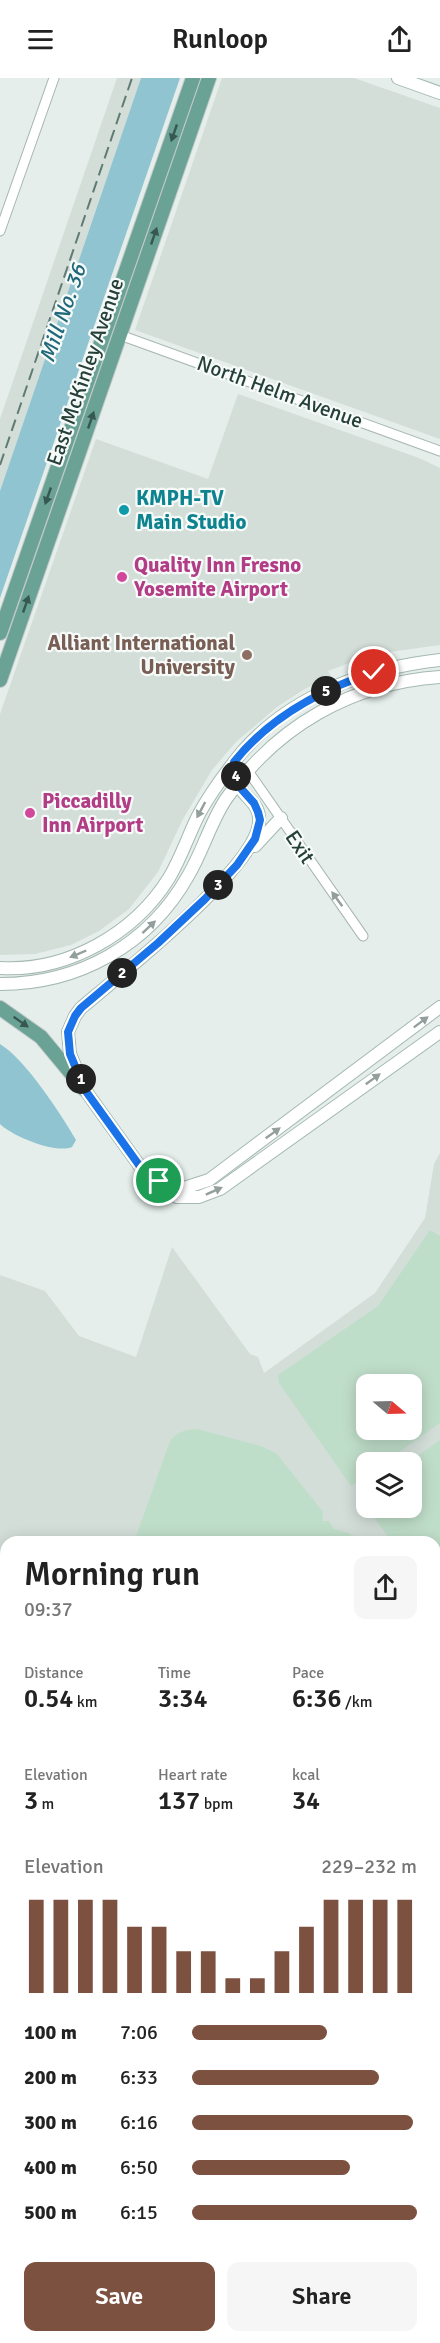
<!DOCTYPE html>
<meta charset="utf-8">
<style>
body{margin:0;font-family:Signika,sans-serif;background:#f6f6f6;color:#222;height:100vh;display:flex;flex-direction:column;font-size:22px;white-space:nowrap}
*{box-sizing:border-box;margin:0}
p{font-size:20px;color:#767676}
.icon{flex:none;width:33px;height:33px;fill:none;stroke:currentColor;stroke-width:2;stroke-linecap:round;stroke-linejoin:round}
.map{position:relative;flex:1;overflow:hidden}
.panel{position:absolute;left:0px;top:1458px;width:441px;height:807px;display:flex;flex-direction:column;background:#fff;border-radius:18px 18px 0 0;box-shadow:0 3px 15px #0003}
.panel>*{flex:none}
.needle{width:39px;rotate:109deg}
.buttons{position:absolute;left:356px;top:1296px;display:grid;gap:12px}
.buttons a{display:grid;place-items:center;width:66px;height:66px;border-radius:12px;background:#fff;box-shadow:0 3px 15px #0003;font-size:30px}
.pin{position:absolute;display:grid;place-items:center;width:51px;height:51px;color:#fff;margin:-26px;border:3px solid #fff;border-radius:50%;box-shadow:0 2px 6px #0007}
.km{position:absolute;width:30px;height:30px;margin:-15px;border-radius:50%;background:#222;color:#fff;font-size:16px;line-height:30px;text-align:center}
.round{display:grid;place-items:center;flex:none;width:63px;height:63px;border-radius:12px;background:#f6f6f6}
.head{display:flex;align-items:center;justify-content:space-between;height:102px;padding:0 24px}
h1{font-size:33px;font-weight:600;line-height:45px}
.metrics{display:grid;grid-template-columns:repeat(3,1fr);gap:9px;height:102px;padding:6px 24px}
.metrics div{display:grid;align-content:center}
.metrics b{font-size:26px;font-weight:600}
.metrics small{font-size:16px;font-weight:400}
.metrics p{font-size:16px}
.chart{height:168px;padding:12px 24px}
.chart p{display:flex;justify-content:space-between}
.chart svg{width:100%;height:108px;margin-top:6px;stroke:#7d5140;stroke-width:6}
.cta{display:flex;gap:12px;margin-top:auto;padding:12px 24px}
.cta a{flex:1;height:69px;border-radius:12px;background:#7d5140;color:#fff;font-size:24px;font-weight:600;line-height:69px;text-align:center}
.cta a+a{background:#f6f6f6;color:#222}
ul{padding:0 24px;list-style:none;font-size:20px}
li{display:grid;grid-template-columns:96px 72px 1fr;align-items:center;height:45px}
li i{height:15px;border-radius:8px;background:#7d5140}
header{display:flex;justify-content:space-between;align-items:center;height:78px;padding:0 24px;background:#fff;font-size:27px;font-weight:600}
.map>svg:first-child{display:block}
.built{fill:#d3ded9;fill-rule:evenodd}
.green{fill:#bfdec9;fill-rule:evenodd}
.water{fill:#90c4d0}
.lines{fill:none;stroke-linecap:round;stroke-linejoin:round}
.taxiway{stroke:#a2b4af;stroke-width:24}
.runway{stroke:#a2b4af;stroke-width:58}
.minor-casing{stroke:#a8b6b1;stroke-width:11}
.secondary-casing{stroke:#a4b9b2;stroke-width:14}
.primary-casing{stroke:#c2c9c8;stroke-width:16}
.minor{stroke:#fff;stroke-width:9}
.secondary{stroke:#fff;stroke-width:12}
.primary{stroke:#6ba296;stroke-width:14}
.rail{stroke:#607b74;stroke-width:2;stroke-dasharray:12 6;stroke-linecap:butt}
.oneway{fill:#365850}
.oneway2{fill:#929f9c}
.route-casing{stroke:#fff;stroke-width:12}
.route{stroke:#1a73e8;stroke-width:8}
.culture-dot{fill:#0f9aa8;stroke:#f6faf8;stroke-width:2}
.hotel-dot{fill:#d1479c;stroke:#f6faf8;stroke-width:2}
.education-dot{fill:#8d6e63;stroke:#f6faf8;stroke-width:2}
.labels{text-anchor:middle;stroke-width:4.5;stroke-linejoin:round;paint-order:stroke}
.street-label{font-size:21px;fill:#253f39;stroke:#f6faf8}
.culture-label{font-size:21px;font-weight:bold;fill:#0d838f;stroke:#f6faf8;text-anchor:start}
.hotel-label{font-size:21px;font-weight:bold;fill:#b23c85;stroke:#f6faf8;text-anchor:start}
.education-label{font-size:21px;font-weight:bold;fill:#785e54;stroke:#f6faf8;text-anchor:end}
.water-label{font-size:22px;font-style:italic;fill:#20687a;stroke:#f6faf8}
</style>
<header><svg class="icon" aria-label="menu" viewBox="0 0 24 24"><path d="M4 6h16M4 12h16M4 18h16"/></svg>Runloop<svg class="icon" aria-label="share" viewBox="0 0 24 24"><path d="M12 15V3M7 8l5-5 5 5M5 13v7h14v-7"/></svg></header>
<div class="map">
<svg width="440" height="2265" viewBox="0 0 440 2265">
<rect width="100%" height="100%" fill="#e5eeea"/>
<!-- built -->
<g class="built">
<path d="M 117,0 L 141,0 L 0,413 L 0,341 Z"/>
<path d="M 222,0 L 354,0 L 440,30 L 440,361 L 135,252 Z"/>
<path d="M 238,316 L 419,380 L 440,390 L 440,567 L 382,575 L 347,586 L 328,593 L 331,598 L 303,612 L 277,629 L 236,664 L 212,692 L 183,741 L 158,794 L 129,831 L 99,853 L 71,867 L 35,876 L 0,877 L 0,636 L 96,361 L 208,401 Z"/>
<path d="M 440,1075 L 440,2265 L 0,2265 L 0,1197 L 45,1213 L 79,1258 L 136,1279 L 172,1169 L 250,1276 L 258,1279 L 264,1295 L 375,1215 L 425,1140 L 434,1086 ZM 366,1306 L 411,1306 L 411,1352 L 366,1352 ZM 366,1384 L 411,1384 L 411,1430 L 366,1430 ZM 6,1464 L 435,1464 L 435,2259 L 6,2259 Z"/>
</g>
<!-- green -->
<g class="green">
<path d="M 430,1152 L 440,1158 L 440,1345 L 385,1384 L 366,1384 L 366,1398 L 351,1408 L 279,1305 L 278,1297 L 378,1228 ZM 366,1306 L 411,1306 L 411,1352 L 366,1352 Z"/>
<path d="M 197,1351 L 261,1368 L 277,1376 L 323,1434 L 322,1443 L 329,1443 L 334,1451 L 349,1455 L 357,1464 L 134,1464 L 170,1363 C 178,1353 185,1352 197,1351 Z"/>
<path d="M 440,1362 L 440,1530 L 435,1523 L 435,1464 L 392,1464 L 367,1430 L 411,1430 L 411,1384 L 409,1384 Z"/>
<path d="M 0,1720 L 6,1728 L 6,1917 L 0,1921 Z"/>
<path d="M 440,1752 L 440,1847 L 435,1851 L 435,1755 Z"/>
<path d="M 6,1943 L 6,1983 L 0,1987 L 0,1947 Z"/>
<path d="M 440,1984 L 440,2110 L 435,2103 L 435,1988 Z"/>
<path d="M 6,2060 L 6,2176 L 0,2181 L 0,2064 Z"/>
<path d="M 33,2259 L 299,2259 L 298,2265 L 25,2265 Z"/>
</g>
<!-- water -->
<g class="water">
<path d="M 141,0 L 180,0 L 0,520 L 0,413 Z"/>
<path d="M 0,966 C 26,982 60,1035 76,1062 L 72,1069 C 55,1076 12,1058 0,1046 Z"/>
</g>
<g class="lines">
<!-- taxiway -->
<g class="taxiway">
<path d="M 435,1712 L 440,1708"/>
<path d="M 0,2024 L 6,2020"/>
<path d="M 435,2175 L 440,2189"/>
</g>
<!-- runway -->
<g class="runway">
<path d="M 435,1921 L 440,1917"/>
<path d="M 415,2265 L 423,2259"/>
</g>
<!-- minor casing -->
<g class="minor-casing">
<g id="minor">
<path d="M 0,153 L 54,0"/>
<path d="M 120,257 L 440,373"/>
<path d="M 242,690 L 248,693 L 363,858"/>
</g>
</g>
<!-- secondary casing -->
<g class="secondary-casing">
<g id="secondary">
<path d="M 398,0 L 440,15"/>
<path d="M 234,685 C 235,691 235,702 238,707 C 246,721 261,726 259,745 C 255,791 119,898 81,930 L 75,938 L 68,954 L 70,976 L 85,1012 L 144,1094 L 157,1108 L 177,1119 L 199,1119 L 220,1111 L 440,954"/>
<path d="M 255,768 L 281,740"/>
<path d="M 0,890 C 67,894 134,856 169,800 C 181,780 188,758 198,738 C 210,715 226,694 242,674 C 292,617 367,590 440,582"/>
<path d="M 0,906 C 79,906 149,867 188,798 C 203,773 210,745 226,721 C 276,648 352,605 440,599"/>
<path d="M 161,1104 L 184,1110 L 209,1102 L 440,929"/>
</g>
</g>
<!-- primary casing -->
<g class="primary-casing">
<g id="primary">
<path d="M 0,555 L 193,0"/>
<path d="M 0,602 L 209,0"/>
<path d="M 0,930 L 41,959 L 85,1012"/>
</g>
</g>
<!-- minor -->
<use href="#minor" class="minor"/>
<!-- secondary -->
<use href="#secondary" class="secondary"/>
<!-- primary -->
<use href="#primary" class="primary"/>
<!-- rail -->
<path class="rail" d="M 0,387 L 132,0"/>
</g>
<!-- one-way arrows -->
<defs><path id="oneway-solid" d="M-6-.8H1V-3.2L6.5 0L1 3.2V.8H-6Z" transform="scale(1.5)"/></defs>
<g class="oneway">
<use href="#oneway-solid" transform="translate(174 55) rotate(109)"/>
<use href="#oneway-solid" transform="translate(154 158) rotate(-71)"/>
<use href="#oneway-solid" transform="translate(91 342) rotate(-71)"/>
<use href="#oneway-solid" transform="translate(48 418) rotate(109)"/>
<use href="#oneway-solid" transform="translate(26 526) rotate(-71)"/>
<use href="#oneway-solid" transform="translate(21 944) rotate(35)"/>
</g>
<g class="oneway2">
<use href="#oneway-solid" transform="translate(201 732) rotate(118)"/>
<use href="#oneway-solid" transform="translate(337 821) rotate(-126)"/>
<use href="#oneway-solid" transform="translate(149 849) rotate(-43)"/>
<use href="#oneway-solid" transform="translate(78 876) rotate(157)"/>
<use href="#oneway-solid" transform="translate(421 944) rotate(-37)"/>
<use href="#oneway-solid" transform="translate(373 1001) rotate(-36)"/>
<use href="#oneway-solid" transform="translate(273 1055) rotate(-36)"/>
<use href="#oneway-solid" transform="translate(214 1113) rotate(-24)"/>
</g>
<g class="lines">
<!-- route casing -->
<g class="route-casing">
<path id="route" d="M 159,1103 L 144,1094 L 85,1012 L 70,976 L 68,954 L 75,938 L 81,930 L 158,865 L 205,821 L 237,787 L 255,761 L 260,742 L 258,734 L 254,725 L 237,706 L 234,684 C 270,639 320,612 374,594"/>
</g>
<!-- route -->
<use href="#route" class="route"/>
</g>
<!-- markers -->
<circle class="culture-dot" cx="124" cy="432" r="6"/>
<g class="hotel-dot">
<circle cx="122" cy="499" r="6"/>
<circle cx="30" cy="735" r="6"/>
</g>
<circle class="education-dot" cx="247" cy="577" r="6"/>
<g class="labels">
<!-- street labels -->
<g class="street-label">
<text transform="translate(85 294) rotate(-71)" y="7">East McKinley Avenue</text>
<text transform="translate(280 314) rotate(20)" y="7">North Helm Avenue</text>
<text transform="translate(300 769) rotate(56)" y="7">Exit</text>
</g>
<!-- culture labels -->
<g class="culture-label">
<text x="136" y="427">KMPH-TV<tspan x="136" dy="24">Main Studio</tspan></text>
</g>
<!-- hotel labels -->
<g class="hotel-label">
<text x="134" y="494">Quality Inn Fresno<tspan x="134" dy="24">Yosemite Airport</tspan></text>
<text x="42" y="730">Piccadilly<tspan x="42" dy="24">Inn Airport</tspan></text>
</g>
<!-- education labels -->
<g class="education-label">
<text x="235" y="572">Alliant International<tspan x="235" dy="24">University</tspan></text>
</g>
<!-- water labels -->
<g class="water-label">
<text transform="translate(62 235) rotate(-71)" y="8">Mill No. 36</text>
</g>
</g>
</svg>
<div class="buttons">
<a><svg class="needle" viewBox="-14 -14 28 28"><path d="M0-13l5 13h-10z" fill="#e53935"/><path d="M0 13l5-13h-10z" fill="#767676"/></svg></a>
<a><svg class="icon" aria-label="layers" viewBox="0 0 24 24"><path d="M12 4l9 5-9 5-9-5zM3 14l9 5 9-5"/></svg></a>
</div>
<div class="pin" style="left:159px;top:1103px;background:#1e9e55"><svg class="icon" aria-label="arrive" viewBox="0 0 24 24"><path d="M6 21V4h12l-3 4 3 4H6"/></svg></div>
<div class="pin" style="left:374px;top:594px;background:#d93025"><svg class="icon" aria-label="check" viewBox="0 0 24 24"><path d="M5 12l5 5 9-10"/></svg></div>
<b class="km" style="left:81px;top:1001px">1</b>
<b class="km" style="left:122px;top:895px">2</b>
<b class="km" style="left:218px;top:807px">3</b>
<b class="km" style="left:236px;top:698px">4</b>
<b class="km" style="left:326px;top:613px">5</b>
<section class="panel">
<div class="head"><div><h1>Morning run</h1><p>09:37</p></div><a class="round"><svg class="icon" aria-label="share" viewBox="0 0 24 24"><path d="M12 15V3M7 8l5-5 5 5M5 13v7h14v-7"/></svg></a></div>
<div class="metrics">
<div><p>Distance</p><b>0.54<small> km</small></b></div>
<div><p>Time</p><b>3:34</b></div>
<div><p>Pace</p><b>6:36<small> /km</small></b></div>
</div>
<div class="metrics">
<div><p>Elevation</p><b>3<small> m</small></b></div>
<div><p>Heart rate</p><b>137<small> bpm</small></b></div>
<div><p>kcal</p><b>34</b></div>
</div>
<div class="chart"><p><span>Elevation</span>229–232 m</p>
<svg viewBox="0 0 160 44" preserveAspectRatio="none"><path d="M5 44V6M15 44V6M25 44V6M35 44V6M45 44V17M55 44V17M65 44V27M75 44V27M85 44V38M95 44V38M105 44V27M115 44V17M125 44V6M135 44V6M145 44V6M155 44V6"/></svg>
</div>
<ul>
<li><b>100 m</b>7:06<i style="width:60%"></i></li>
<li><b>200 m</b>6:33<i style="width:83%"></i></li>
<li><b>300 m</b>6:16<i style="width:98%"></i></li>
<li><b>400 m</b>6:50<i style="width:70%"></i></li>
<li><b>500 m</b>6:15<i style="width:100%"></i></li>
</ul>
<div class="cta"><a>Save</a><a>Share</a></div>
</section>
</div>
